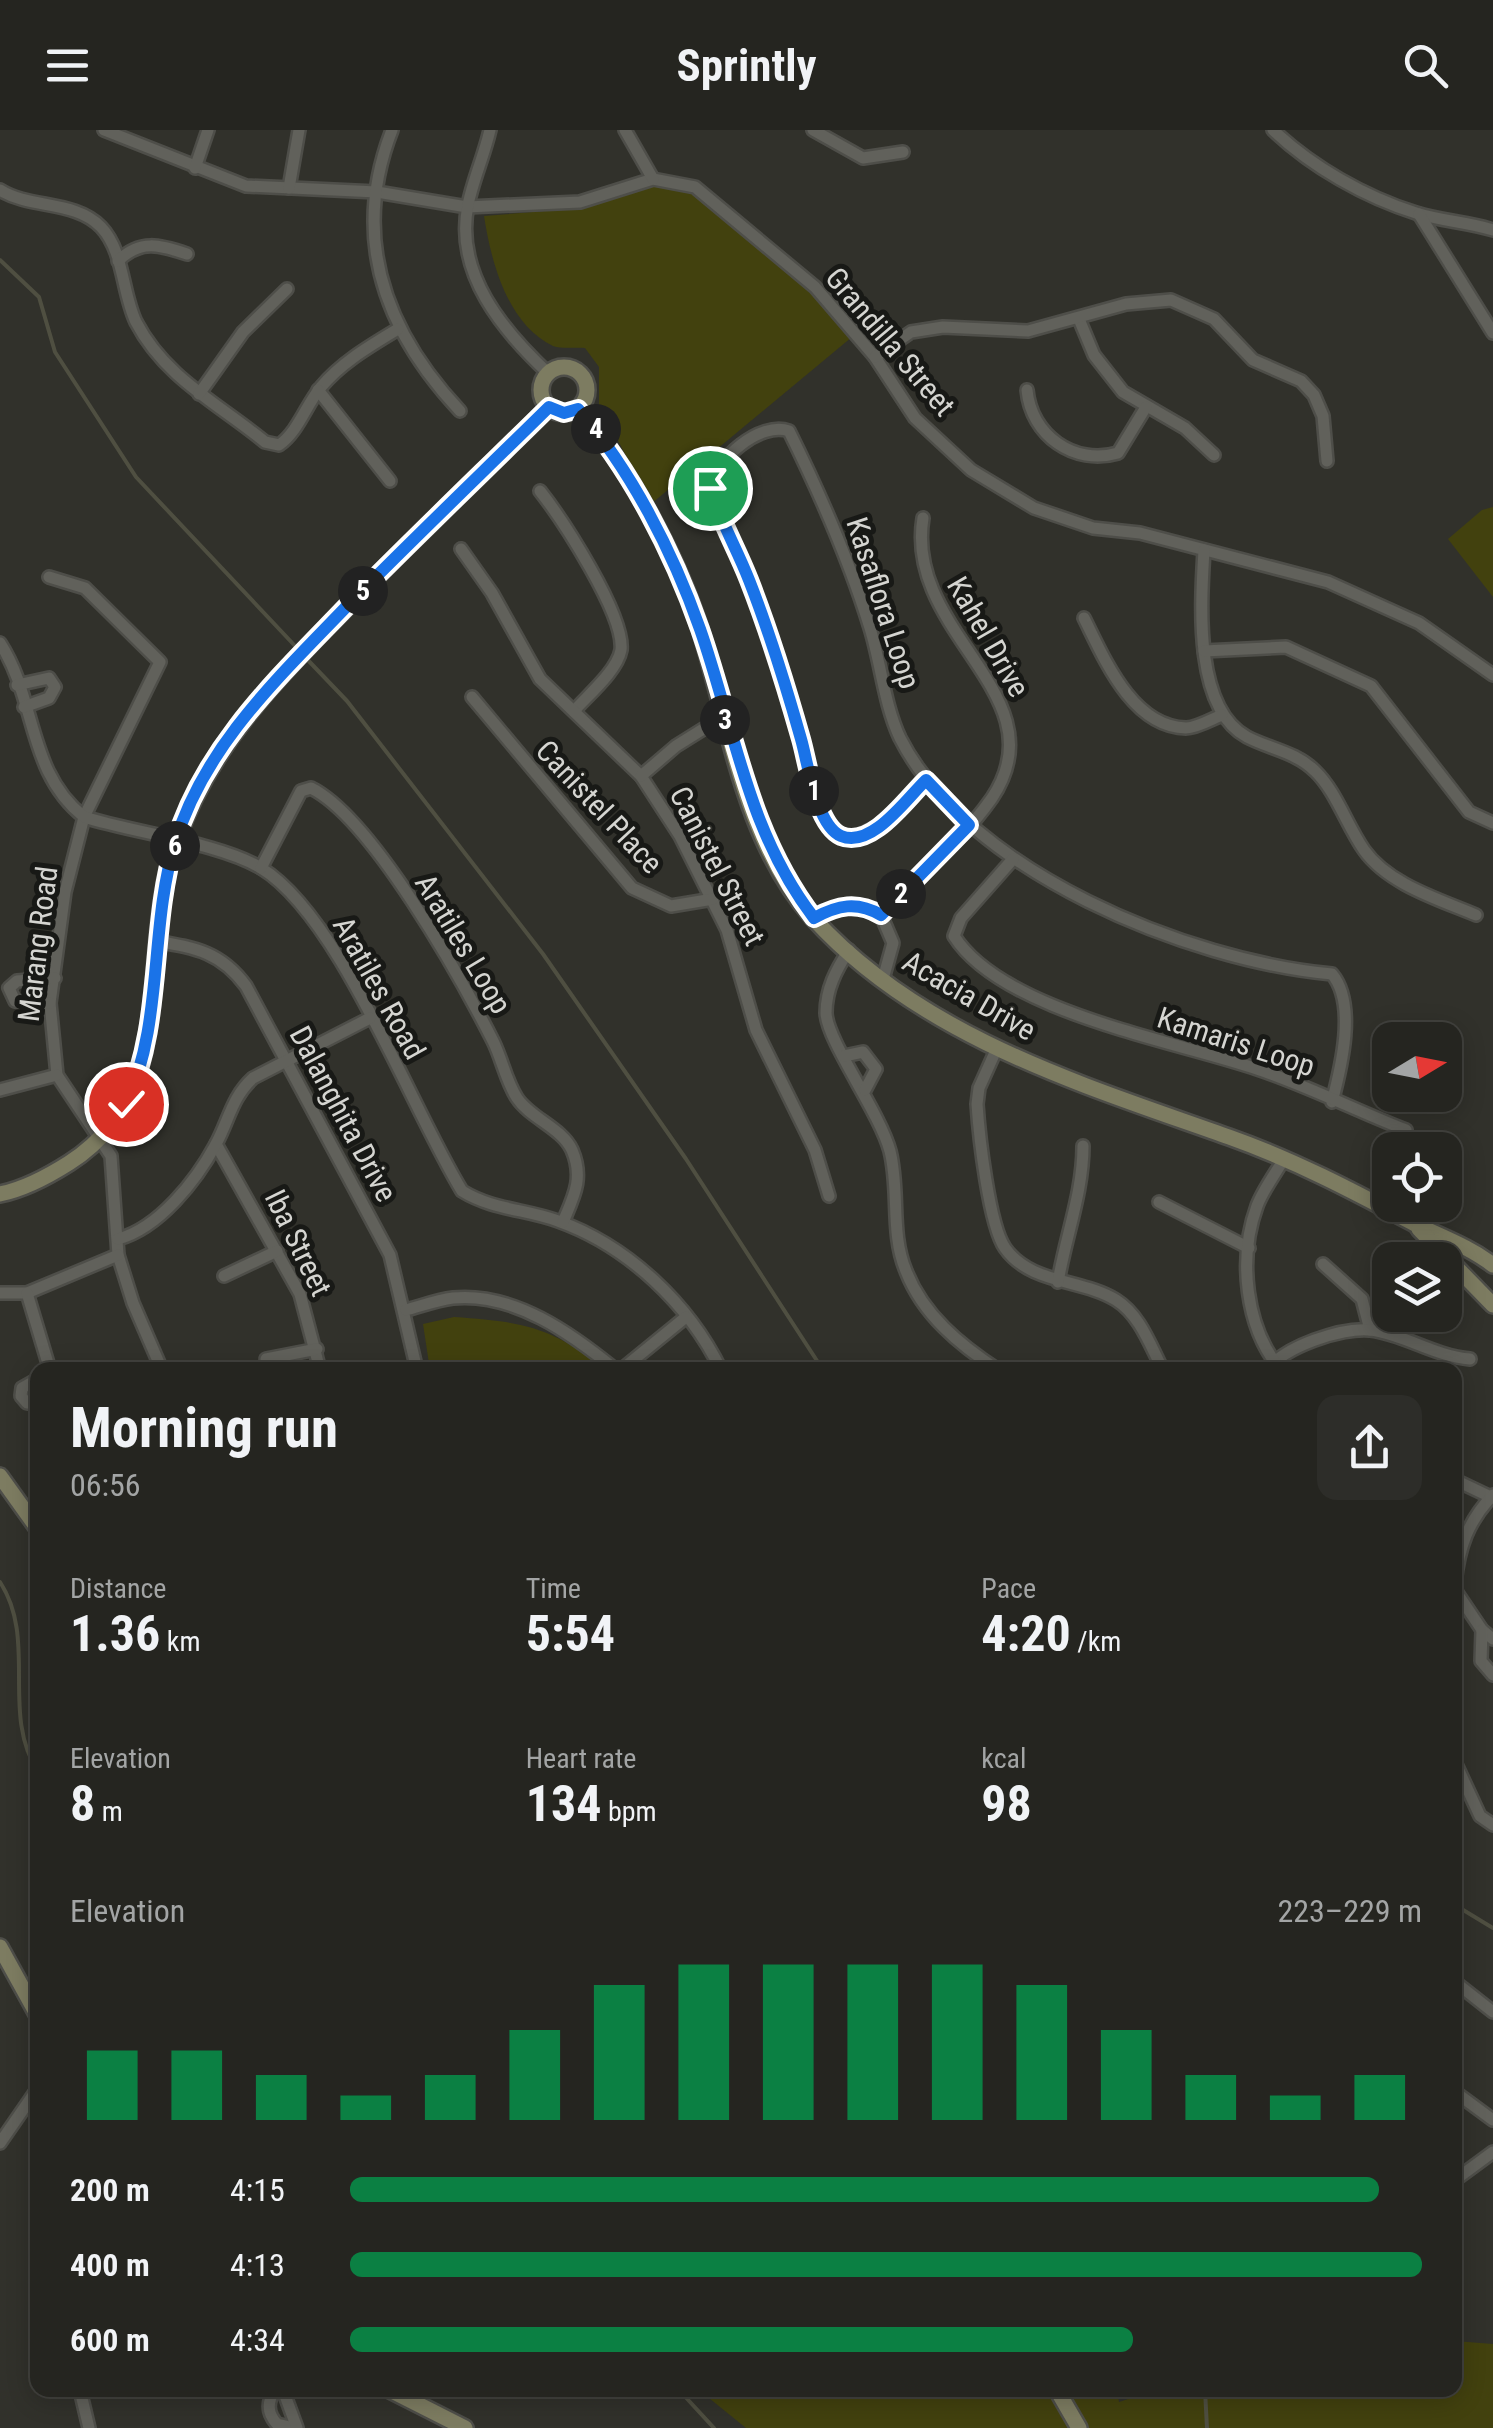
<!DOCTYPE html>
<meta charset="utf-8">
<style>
body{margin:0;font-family:"Roboto Condensed",sans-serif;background:#2d2d29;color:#f1f3f6;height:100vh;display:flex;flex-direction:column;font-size:38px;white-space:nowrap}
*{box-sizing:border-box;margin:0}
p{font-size:32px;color:#a3a5a5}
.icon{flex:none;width:55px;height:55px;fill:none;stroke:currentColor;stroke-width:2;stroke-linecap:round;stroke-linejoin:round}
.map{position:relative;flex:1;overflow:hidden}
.details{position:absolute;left:30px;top:1232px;width:1432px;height:1035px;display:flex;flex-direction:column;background:#252520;border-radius:20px;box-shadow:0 5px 25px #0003,0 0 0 2px #42423e}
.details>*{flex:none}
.needle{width:65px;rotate:80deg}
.tools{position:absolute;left:1372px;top:892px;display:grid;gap:20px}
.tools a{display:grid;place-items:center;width:90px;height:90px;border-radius:20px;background:#252520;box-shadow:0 5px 25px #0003,0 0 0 2px #42423e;font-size:50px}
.pin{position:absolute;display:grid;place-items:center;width:85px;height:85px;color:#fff;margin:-42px;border:5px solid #fff;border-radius:50%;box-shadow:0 2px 10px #0007}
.km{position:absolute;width:50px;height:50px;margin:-25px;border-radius:50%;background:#222;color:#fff;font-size:28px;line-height:50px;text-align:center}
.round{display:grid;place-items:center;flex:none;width:105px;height:105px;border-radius:20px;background:#2d2d29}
.head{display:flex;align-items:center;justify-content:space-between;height:170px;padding:0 40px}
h1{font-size:55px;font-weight:700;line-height:75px}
.stats{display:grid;grid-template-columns:repeat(3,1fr);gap:15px;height:170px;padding:10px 40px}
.stats div{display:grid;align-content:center}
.stats b{font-size:50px;font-weight:700}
.stats small{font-size:28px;font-weight:400}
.stats p{font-size:28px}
.chart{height:280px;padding:20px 40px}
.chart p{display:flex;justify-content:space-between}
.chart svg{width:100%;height:180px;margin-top:10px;stroke:#0b8043;stroke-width:6}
ul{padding:0 40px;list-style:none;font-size:32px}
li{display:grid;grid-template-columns:160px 120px 1fr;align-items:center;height:75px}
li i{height:25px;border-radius:12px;background:#0b8043}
header{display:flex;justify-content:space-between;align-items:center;height:130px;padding:0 40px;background:#252520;font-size:45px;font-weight:700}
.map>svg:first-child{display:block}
.green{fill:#42410e}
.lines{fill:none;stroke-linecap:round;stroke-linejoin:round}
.stream{stroke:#4f4f41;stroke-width:4}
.street-casing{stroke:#4e4e49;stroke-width:16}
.secondary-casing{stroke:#4e4e49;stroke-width:20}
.street{stroke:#61615b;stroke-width:11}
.secondary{stroke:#7d7c61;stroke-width:15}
.route-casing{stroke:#fff;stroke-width:20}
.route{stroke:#1a73e8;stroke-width:12}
.labels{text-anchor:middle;stroke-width:10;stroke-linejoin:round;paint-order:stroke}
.street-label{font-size:30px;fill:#d5d5d1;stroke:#181916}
</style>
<header><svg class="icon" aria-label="menu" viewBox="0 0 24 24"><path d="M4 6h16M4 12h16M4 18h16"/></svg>Sprintly<svg class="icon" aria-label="search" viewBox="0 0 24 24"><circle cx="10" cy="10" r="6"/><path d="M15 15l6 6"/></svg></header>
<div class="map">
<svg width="1493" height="2298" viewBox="0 0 1493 2298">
<rect width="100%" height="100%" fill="#31312b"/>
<!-- green -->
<g class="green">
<path d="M 653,51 L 695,60 L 812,159 L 852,207 L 651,374 L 599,274 L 599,237 L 585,218 C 576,217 561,219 553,216 C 507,194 491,131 484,86 L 583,78 Z"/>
<path d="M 1493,377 L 1493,467 L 1448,409 L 1482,380 Z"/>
<path d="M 454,1187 C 524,1192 550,1196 606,1240 L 430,1240 L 423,1194 Z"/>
<path d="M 1455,2211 L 1493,2214 L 1493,2298 L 746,2298 L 699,2260 L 1117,2260 L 1119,2272 L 1156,2260 L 1455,2260 Z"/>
</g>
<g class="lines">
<!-- stream -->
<g class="stream">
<path d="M 0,130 L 39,167 L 55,222 L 136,347 L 297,518"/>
<path d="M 303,525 L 347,571 L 543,824 L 686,1029 L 823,1240"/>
<path d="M 0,1452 C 38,1510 0,1583 38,1642"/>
<path d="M 1455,1775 L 1493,1798"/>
<path d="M 580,2260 L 589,2260"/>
<path d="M 679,2260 L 714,2298"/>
<path d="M 1205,2260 L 1207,2298"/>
</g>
<!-- street casing -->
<g class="street-casing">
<g id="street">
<path d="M 104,0 L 246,56 L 377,62 L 467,77 L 580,72 L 653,49 L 695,57 L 815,157 L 875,227 L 915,288 L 971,340 L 1034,378 L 1093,398 L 1140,403 L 1328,452 L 1419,493 L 1493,545"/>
<path d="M 392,0 C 350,108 385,201 460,281"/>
<path d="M 490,0 C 484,26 473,50 468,75 C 454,143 503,201 549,244"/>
<path d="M 625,0 L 653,49"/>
<path d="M 813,0 L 863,28 L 903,22"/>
<path d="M 1273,0 C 1312,37 1365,67 1416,83 C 1441,91 1468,92 1493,100"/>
<path d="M 195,38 L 208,0"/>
<path d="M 289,58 L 299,0"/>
<path d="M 0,60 C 30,79 75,70 101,97 C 124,121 122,163 136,192 C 165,248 219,274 265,312 L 279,315 C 298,302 306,275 321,257 C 342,232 370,216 398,199"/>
<path d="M 1419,84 L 1493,203"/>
<path d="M 118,131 C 140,109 160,115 187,124"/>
<path d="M 1079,189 L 1094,225 L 1123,262 L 1185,298 L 1214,325"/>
<path d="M 875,227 L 911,202 L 943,197 L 1028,201 L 1126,174 L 1171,170 L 1214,189 L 1253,230 L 1301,251 L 1314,265 L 1323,286 L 1327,331"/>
<path d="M 318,260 L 390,351"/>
<path d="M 1027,260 C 1031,305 1074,336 1118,323 L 1146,277"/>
<path d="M 199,264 L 243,202 L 287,159"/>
<path d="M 540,361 C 562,389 625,485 621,520 C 617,541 588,565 574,581"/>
<path d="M 461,419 L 492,463 L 540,549 L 641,646 L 680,706 L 727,800 L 756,900 L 815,1020 L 829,1066"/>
<path d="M 1204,420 C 1201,472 1193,578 1247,607 C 1270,619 1296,622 1315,641 C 1336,661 1347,696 1364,720 C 1388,754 1438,769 1476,785"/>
<path d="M 49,447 L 85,458 L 160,532 L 84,687 L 65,762 L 50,873 L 57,945 L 111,1026 L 118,1125 L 133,1173 L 162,1240"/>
<path d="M 1084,488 C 1104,528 1132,597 1186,598 C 1197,598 1212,589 1222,585"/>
<path d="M 0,513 C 37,570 27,642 84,687 C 135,703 219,713 261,738 C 340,786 411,978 462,1061 C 493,1080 525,1079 558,1091 C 628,1116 689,1174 721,1240"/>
<path d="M 1204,521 L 1286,517 L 1371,556 L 1469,682 L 1493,693"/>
<path d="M 17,555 L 49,548 L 55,557 L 49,568 L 24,577"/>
<path d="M 472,567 L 632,758 L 671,776 L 713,769"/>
<path d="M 641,646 L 676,616 L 724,586"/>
<path d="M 926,650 C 901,675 881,704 844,708 L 834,701 L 817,671 L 795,587 L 749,450 L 710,358 C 716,329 760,291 789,301 C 821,366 849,429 870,498 C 881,533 884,574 900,608 C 968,742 1189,831 1332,844 C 1357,874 1341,938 1332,972"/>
<path d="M 1013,729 L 961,788 L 954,806 C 1002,882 1176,911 1257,939 C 1308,956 1357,981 1406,1000"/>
<path d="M 261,738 L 301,661 L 311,658 C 372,688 461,848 493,911 C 502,929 506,951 517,968 C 530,988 562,998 572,1020 C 584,1048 574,1066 563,1092"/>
<path d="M 881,785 C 917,748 962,711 992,668 C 1061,565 904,504 923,388"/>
<path d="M 814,789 C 838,776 856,771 881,785 L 893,813 L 883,849"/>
<path d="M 156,811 C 196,818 221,822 246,856 L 390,1125 L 417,1240"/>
<path d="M 849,820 C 836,840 826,859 826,883 C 827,911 879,981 890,1021 C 900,1061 890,1103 906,1141 C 923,1185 960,1215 998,1240"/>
<path d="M 50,873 L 15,871 L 9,858 L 17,851 L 55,848"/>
<path d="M 997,918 L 979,958 L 977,974 C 979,1005 989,1095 1005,1118 C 1030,1154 1082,1149 1116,1170 C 1140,1185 1150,1215 1163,1240"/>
<path d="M 844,926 L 863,922 L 876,939 L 865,960"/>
<path d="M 0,960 L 57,945"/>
<path d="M 216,1014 L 300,1164 L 320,1240"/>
<path d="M 1159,1072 L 1249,1118"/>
<path d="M 118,1109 C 159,1098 196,1051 216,1014 C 229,990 232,967 253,948 L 370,888"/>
<path d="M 1323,1134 L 1362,1169 L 1370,1200"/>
<path d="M 224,1146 L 277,1121"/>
<path d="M 1058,1152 C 1066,1105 1083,1062 1083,1016"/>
<path d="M 0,1163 L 27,1163 L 118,1125"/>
<path d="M 27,1163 L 50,1240"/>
<path d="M 406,1180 C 421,1176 437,1170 453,1168 C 514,1162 572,1204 616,1240"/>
<path d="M 266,1229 L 317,1219"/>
<path d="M 621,1240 L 686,1187"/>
<path d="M 1268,1240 C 1283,1217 1342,1197 1370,1200 C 1404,1204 1434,1226 1470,1229"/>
<path d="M 1281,1240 C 1245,1198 1238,1128 1257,1076 C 1263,1060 1275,1044 1284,1029"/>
<path d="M 38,1249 L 22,1258 L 21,1266 L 27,1273 L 38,1272"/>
<path d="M 1455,1350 L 1493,1368"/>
<path d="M 1455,1453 C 1459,1417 1468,1391 1493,1365"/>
<path d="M 1455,1460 L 1482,1500 L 1493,1509"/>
<path d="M 1482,1500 L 1481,1531 L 1493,1545"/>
<path d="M 1455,1632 L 1480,1686 L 1493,1695"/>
<path d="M 1455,1852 L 1493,1882"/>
<path d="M 1455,1962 L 1493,1990"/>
<path d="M 0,2013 L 38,1958"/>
<path d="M 1455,2050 L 1493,2022"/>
<path d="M 80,2260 L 89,2298"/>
<path d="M 275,2260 C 267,2272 267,2283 277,2294 L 294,2298"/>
<path d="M 283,2260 L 297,2298"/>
</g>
</g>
<!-- secondary casing -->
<g class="secondary-casing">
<g id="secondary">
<circle cx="564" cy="260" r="23"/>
<path d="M 578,279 C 629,337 678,428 701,502 C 730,597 744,711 813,788 C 921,907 1083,955 1229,1007 C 1294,1030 1353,1061 1413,1093 C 1441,1107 1468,1116 1493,1135"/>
<path d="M 0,1064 C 25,1059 47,1047 69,1033 C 182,962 137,818 177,709 C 211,613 280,545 350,474 C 415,407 483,343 549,277"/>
<path d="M 1419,1099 L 1493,1175"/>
<path d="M 0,1346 L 38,1399"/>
<path d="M 0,1817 L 38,1886"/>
<path d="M 390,2260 L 465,2298"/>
<path d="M 1057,2260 L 1079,2298"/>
</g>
</g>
<!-- street -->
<use href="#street" class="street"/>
<!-- secondary -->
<use href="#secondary" class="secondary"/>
</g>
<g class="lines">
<!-- route casing -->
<g class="route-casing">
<path id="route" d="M 126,974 C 164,892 149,799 175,713 C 204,616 280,546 348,475 C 414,408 482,343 549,277 L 564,283 L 578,279 C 631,340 673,422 700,499 C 735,599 747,701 814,788 C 838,775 857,771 881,785 L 969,695 L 926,650 C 907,668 872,719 841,706 C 816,695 808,633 801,609 C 786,556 769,501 749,450 C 737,419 720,390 710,358"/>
</g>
<!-- route -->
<use href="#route" class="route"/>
</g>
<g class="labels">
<!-- street labels -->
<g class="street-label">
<text transform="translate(890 212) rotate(50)" y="10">Grandilla Street</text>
<text transform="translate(883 473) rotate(72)" y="10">Kasaflora Loop</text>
<text transform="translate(988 507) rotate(60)" y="10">Kahel Drive</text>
<text transform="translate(599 677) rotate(47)" y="10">Canistel Place</text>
<text transform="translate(717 736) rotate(63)" y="10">Canistel Street</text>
<text transform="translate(38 814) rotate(-83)" y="10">Marang Road</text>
<text transform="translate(463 814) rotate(59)" y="10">Aratiles Loop</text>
<text transform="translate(379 858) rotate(61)" y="10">Aratiles Road</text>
<text transform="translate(969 866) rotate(30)" y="10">Acacia Drive</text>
<text transform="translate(1236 912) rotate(18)" y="10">Kamaris Loop</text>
<text transform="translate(343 984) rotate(62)" y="10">Dalanghita Drive</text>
<text transform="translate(298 1113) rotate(64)" y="10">Iba Street</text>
</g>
</g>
</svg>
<div class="tools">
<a><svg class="needle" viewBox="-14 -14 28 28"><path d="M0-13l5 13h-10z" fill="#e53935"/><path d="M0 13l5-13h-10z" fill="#a3a5a5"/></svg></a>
<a><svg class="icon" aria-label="locate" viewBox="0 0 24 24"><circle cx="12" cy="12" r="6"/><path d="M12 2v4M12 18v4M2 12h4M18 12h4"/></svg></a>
<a><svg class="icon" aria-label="layers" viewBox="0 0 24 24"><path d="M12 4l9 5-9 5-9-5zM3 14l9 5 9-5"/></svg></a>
</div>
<div class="pin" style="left:710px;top:358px;background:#1e9e55"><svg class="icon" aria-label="arrive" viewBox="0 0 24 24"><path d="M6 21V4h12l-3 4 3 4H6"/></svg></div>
<div class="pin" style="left:126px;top:974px;background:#d93025"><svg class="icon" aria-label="check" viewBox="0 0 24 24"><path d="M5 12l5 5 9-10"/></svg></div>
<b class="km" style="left:814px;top:661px">1</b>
<b class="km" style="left:901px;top:764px">2</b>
<b class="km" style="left:725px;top:590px">3</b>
<b class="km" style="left:596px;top:299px">4</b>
<b class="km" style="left:363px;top:461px">5</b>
<b class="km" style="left:175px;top:716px">6</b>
<section class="details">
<div class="head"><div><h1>Morning run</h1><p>06:56</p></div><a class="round"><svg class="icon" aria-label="share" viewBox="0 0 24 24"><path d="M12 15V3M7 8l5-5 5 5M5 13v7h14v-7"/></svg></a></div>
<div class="stats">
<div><p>Distance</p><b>1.36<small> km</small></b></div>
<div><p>Time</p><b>5:54</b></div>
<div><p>Pace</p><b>4:20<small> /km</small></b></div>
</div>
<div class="stats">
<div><p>Elevation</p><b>8<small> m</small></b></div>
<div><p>Heart rate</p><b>134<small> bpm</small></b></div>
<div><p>kcal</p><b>98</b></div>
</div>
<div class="chart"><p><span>Elevation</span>223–229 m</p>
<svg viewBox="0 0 160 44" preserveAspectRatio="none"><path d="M5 44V27M15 44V27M25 44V33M35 44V38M45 44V33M55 44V22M65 44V11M75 44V6M85 44V6M95 44V6M105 44V6M115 44V11M125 44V22M135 44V33M145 44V38M155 44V33"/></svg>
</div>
<ul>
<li><b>200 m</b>4:15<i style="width:96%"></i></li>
<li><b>400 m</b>4:13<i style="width:100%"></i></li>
<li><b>600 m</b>4:34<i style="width:73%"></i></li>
</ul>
</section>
</div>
